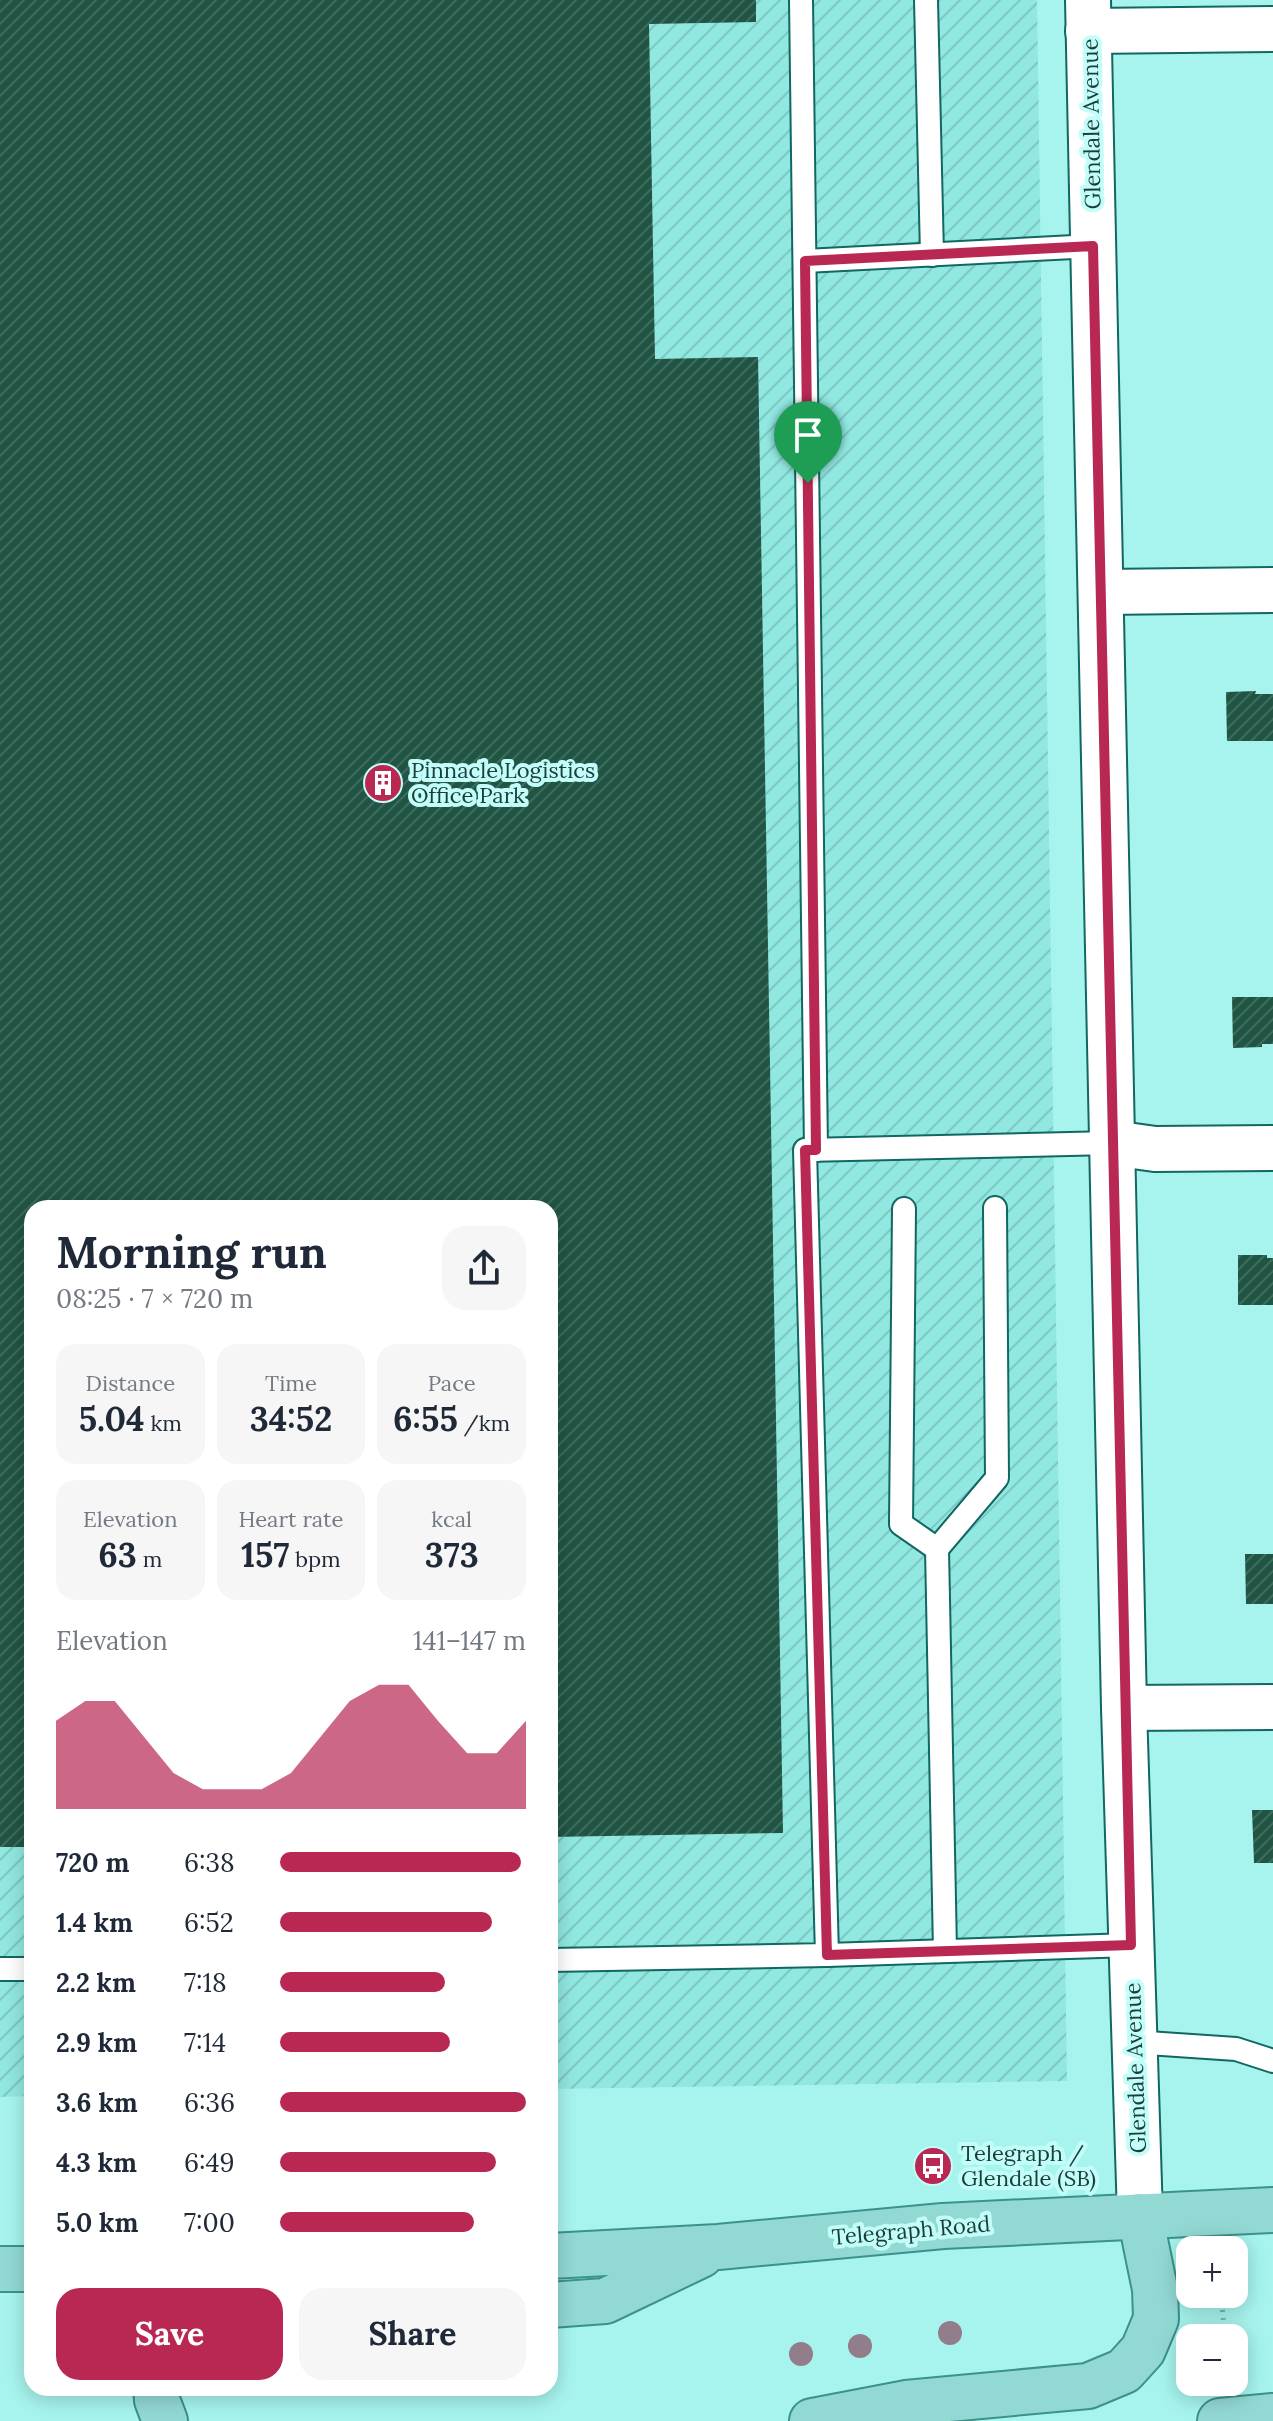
<!DOCTYPE html>
<meta charset="utf-8">
<style>
body{margin:0;font-family:Lora,serif;background:#f6f6f7;color:#1f2937;height:100vh;display:flex;flex-direction:column;font-size:30px;white-space:nowrap}
*{box-sizing:border-box;margin:0}
p{font-size:26px;color:#747a83}
.icon{flex:none;width:44px;height:44px;fill:none;stroke:currentColor;stroke-width:2;stroke-linecap:round;stroke-linejoin:round}
.map{position:relative;flex:1;overflow:hidden}
.side{position:absolute;left:24px;top:1200px;width:534px;height:1196px;display:flex;flex-direction:column;background:#fff;border-radius:24px;box-shadow:0 4px 20px #0003}
.side>*{flex:none}
.controls{position:absolute;left:1176px;top:2236px;display:grid;gap:16px}
.controls a{display:grid;place-items:center;width:72px;height:72px;border-radius:16px;background:#fff;box-shadow:0 4px 20px #0003;font-size:40px}
.pin{position:absolute;display:grid;place-items:center;width:68px;height:68px;color:#fff;margin:-82px -34px;border-radius:50% 50% 50% 0;rotate:-45deg;box-shadow:0 0 8px #0007}
.pin .icon{rotate:45deg}
.round{display:grid;place-items:center;flex:none;width:84px;height:84px;border-radius:24px;background:#f6f6f7}
.summary{display:flex;align-items:center;justify-content:space-between;height:136px;padding:0 32px}
h1{font-size:44px;font-weight:700;line-height:60px}
.metrics{display:grid;grid-template-columns:repeat(3,1fr);gap:12px;height:136px;padding:8px 32px}
.metrics div{display:grid;align-content:center;border-radius:20px;background:#f6f6f7;text-align:center}
.metrics b{font-size:34px;font-weight:700}
.metrics small{font-size:22px;font-weight:400}
.metrics p{font-size:22px}
.chart{height:224px;padding:16px 32px}
.chart p{display:flex;justify-content:space-between}
.chart svg{width:100%;height:144px;margin-top:8px;fill:#b82853;opacity:.7}
.cta{display:flex;gap:16px;margin-top:auto;padding:16px 32px}
.cta a{flex:1;height:92px;border-radius:24px;background:#b82853;color:#fff;font-size:32px;font-weight:700;line-height:92px;text-align:center}
.cta a+a{background:#f6f6f7;color:#1f2937}
ul{padding:0 32px;list-style:none;font-size:26px}
li{display:grid;grid-template-columns:128px 96px 1fr;align-items:center;height:60px}
li i{height:20px;border-radius:10px;background:#b82853}
.map>svg:first-child{display:block}
.industrial{fill:url(#industrial-furrows)}
.building{fill:url(#building-hatch)}
.lines{fill:none;stroke-linecap:round;stroke-linejoin:round}
.service-casing{stroke:#106763;stroke-width:26}
.minor-casing{stroke:#106763;stroke-width:48}
.primary-casing{stroke:#3a928c;stroke-width:48}
.path{stroke:#76b3ae;stroke-width:5;stroke-dasharray:2 6;stroke-linecap:butt}
.service{stroke:#fff;stroke-width:22}
.minor{stroke:#fff;stroke-width:44}
.primary{stroke:#92d9d4;stroke-width:44}
.tree{fill:#927d8a}
.route-casing{stroke:#fff;stroke-width:16}
.route{stroke:#b82853;stroke-width:10}
.labels{text-anchor:middle;stroke-width:8;stroke-linejoin:round;paint-order:stroke}
.street-label{font-size:22px;fill:#1d3d3b;stroke:#c2fef9}
.poi-label{font-size:22px;fill:#1d3d3b;stroke:#c2fef9;text-anchor:start}
</style>
<div class="map">
<svg width="1273" height="2421" viewBox="0 0 1273 2421">
<defs>
<pattern id="industrial-furrows" width="10" height="10" patternUnits="userSpaceOnUse" patternTransform="scale(2)"><rect width="10" height="10" fill="#91e8e1"/><path d="M-1 1l2-2M0 10L10 0M9 11l2-2" fill="none" stroke="#7dc8c2"/></pattern>
<pattern id="building-hatch" width="6" height="6" patternUnits="userSpaceOnUse" patternTransform="scale(2)"><rect width="6" height="6" fill="#205544"/><path d="M-1 1l2-2M0 6l6-6M5 7l2-2" fill="none" stroke="#3f6b5e"/></pattern>
</defs>
<rect width="100%" height="100%" fill="#a7f4ee"/>
<!-- industrial -->
<path class="industrial" d="M 0,0 L 1037,0 L 1067,2081 L 550,2089 L 550,1208 L 32,1208 L 32,2096 L 0,2097 Z"/>
<!-- building -->
<g class="building">
<path d="M 0,0 L 756,0 L 756,22 L 649,24 L 655,359 L 758,357 L 783,1833 L 550,1837 L 550,1208 L 32,1208 L 32,1847 L 0,1847 Z"/>
<path d="M 1256,691 L 1255,694 L 1273,694 L 1273,741 L 1227,741 L 1226,692 Z"/>
<path d="M 1232,997 L 1273,997 L 1273,1044 L 1262,1044 L 1262,1047 L 1233,1048 Z"/>
<path d="M 1238,1255 L 1267,1255 L 1267,1258 L 1273,1258 L 1273,1305 L 1238,1305 Z"/>
<path d="M 1245,1554 L 1273,1554 L 1273,1604 L 1246,1604 Z"/>
<path d="M 1252,1810 L 1273,1810 L 1273,1863 L 1254,1863 Z"/>
</g>
<g class="lines">
<!-- service casing -->
<g class="service-casing">
<g id="service">
<path d="M 801,0 L 816,1150"/>
<path d="M 926,0 L 932,255"/>
<path d="M 805,261 L 1093,246"/>
<path d="M 904,1209 L 901,1524 L 937,1549 L 945,1951"/>
<path d="M 937,1549 L 997,1478 L 995,1208"/>
<path d="M 827,1955 L 1131,1945"/>
<path d="M 550,1960 L 827,1955 L 805,1150 L 1112,1143"/>
<path d="M 0,1969 L 32,1969"/>
<path d="M 1133,2042 L 1236,2049 L 1273,2061"/>
</g>
</g>
<!-- minor casing -->
<g class="minor-casing">
<g id="minor">
<path d="M 1088,0 L 1124,1708 L 1140,2216"/>
<path d="M 1088,31 L 1273,29"/>
<path d="M 1102,592 L 1273,590"/>
<path d="M 1112,1143 L 1155,1149 L 1273,1148"/>
<path d="M 1124,1708 L 1273,1707"/>
</g>
</g>
<!-- primary casing -->
<g class="primary-casing">
<g id="primary">
<path d="M 550,2256 L 718,2247 L 943,2226 L 1273,2210"/>
<path d="M 0,2269 L 32,2269"/>
<path d="M 550,2305 L 605,2301 L 701,2255"/>
<path d="M 156,2388 L 157,2400 L 165,2421"/>
<path d="M 812,2421 L 906,2403 L 1088,2386 L 1124,2371 L 1143,2350 L 1156,2319 L 1155,2289 L 1140,2216"/>
<path d="M 1220,2421 L 1273,2416"/>
</g>
</g>
<!-- path -->
<path class="path" d="M 1221,2294 L 1225,2338"/>
<!-- service -->
<use href="#service" class="service"/>
<!-- minor -->
<use href="#minor" class="minor"/>
<!-- primary -->
<use href="#primary" class="primary"/>
</g>
<!-- trees -->
<g class="tree">
<circle cx="950" cy="2333" r="12"/>
<circle cx="860" cy="2346" r="12"/>
<circle cx="801" cy="2354" r="12"/>
</g>
<g class="lines">
<!-- route casing -->
<g class="route-casing">
<path id="route" d="M 1093,246 L 1131,1945 L 827,1955 L 805,1150 L 816,1150 L 805,261 Z"/>
</g>
<!-- route -->
<use href="#route" class="route"/>
</g>
<!-- icons -->
<defs>
<g id="building-disc" transform="scale(2)"><circle r="9.5" fill="#b82853" stroke="#c2fef9"/><path d="M-4-6H4V6H1V3H-1V6H-4ZM-2.5-4.3h1.7v1.8h-1.7ZM.8-4.3h1.7v1.8H.8ZM-2.5-1h1.7V.8h-1.7ZM.8-1h1.7V.8H.8Z" fill="#fff"/></g>
<g id="bus-disc" transform="scale(2)"><circle r="9.5" fill="#b82853" stroke="#c2fef9"/><path d="M-5-6H5V4H4V6H2V4H-2V6H-4V4H-5ZM-3.5-4V0h7V-4ZM-3.5 1.2v1.5H-2V1.2ZM2 1.2v1.5H3.5V1.2Z" fill="#fff"/></g>
</defs>
<g fill-rule="evenodd">
<use href="#building-disc" x="383" y="783"/>
<use href="#bus-disc" x="933" y="2166"/>
</g>
<g class="labels">
<!-- street labels -->
<g class="street-label">
<text transform="translate(1091 124) rotate(-91)" y="8">Glendale Avenue</text>
<text transform="translate(1135 2068) rotate(-92)" y="8">Glendale Avenue</text>
<text transform="translate(911 2230) rotate(-5)" y="8">Telegraph Road</text>
</g>
<!-- poi labels -->
<g class="poi-label">
<text x="411" y="778">Pinnacle Logistics<tspan x="411" dy="25">Office Park</tspan></text>
<text x="961" y="2161">Telegraph /<tspan x="961" dy="25">Glendale (SB)</tspan></text>
</g>
</g>
</svg>
<div class="controls">
<a>+</a>
<a>−</a>
</div>
<div class="pin" style="left:808px;top:483px;background:#1e9e55"><svg class="icon" aria-label="arrive" viewBox="0 0 24 24"><path d="M6 21V4h12l-3 4 3 4H6"/></svg></div>
<section class="side">
<div class="summary"><div><h1>Morning run</h1><p>08:25 · 7 × 720 m</p></div><a class="round"><svg class="icon" aria-label="share" viewBox="0 0 24 24"><path d="M12 15V3M7 8l5-5 5 5M5 13v7h14v-7"/></svg></a></div>
<div class="metrics">
<div><p>Distance</p><b>5.04<small> km</small></b></div>
<div><p>Time</p><b>34:52</b></div>
<div><p>Pace</p><b>6:55<small> /km</small></b></div>
</div>
<div class="metrics">
<div><p>Elevation</p><b>63<small> m</small></b></div>
<div><p>Heart rate</p><b>157<small> bpm</small></b></div>
<div><p>kcal</p><b>373</b></div>
</div>
<div class="chart"><p><span>Elevation</span>141–147 m</p>
<svg viewBox="0 0 160 44" preserveAspectRatio="none"><path d="M0 44V17L10 11L20 11L30 22L40 33L50 38L60 38L70 38L80 33L90 22L100 11L110 6L120 6L130 17L140 27L150 27L160 17V44z"/></svg>
</div>
<ul>
<li><b>720 m</b>6:38<i style="width:98%"></i></li>
<li><b>1.4 km</b>6:52<i style="width:86%"></i></li>
<li><b>2.2 km</b>7:18<i style="width:67%"></i></li>
<li><b>2.9 km</b>7:14<i style="width:69%"></i></li>
<li><b>3.6 km</b>6:36<i style="width:100%"></i></li>
<li><b>4.3 km</b>6:49<i style="width:88%"></i></li>
<li><b>5.0 km</b>7:00<i style="width:79%"></i></li>
</ul>
<div class="cta"><a>Save</a><a>Share</a></div>
</section>
</div>
